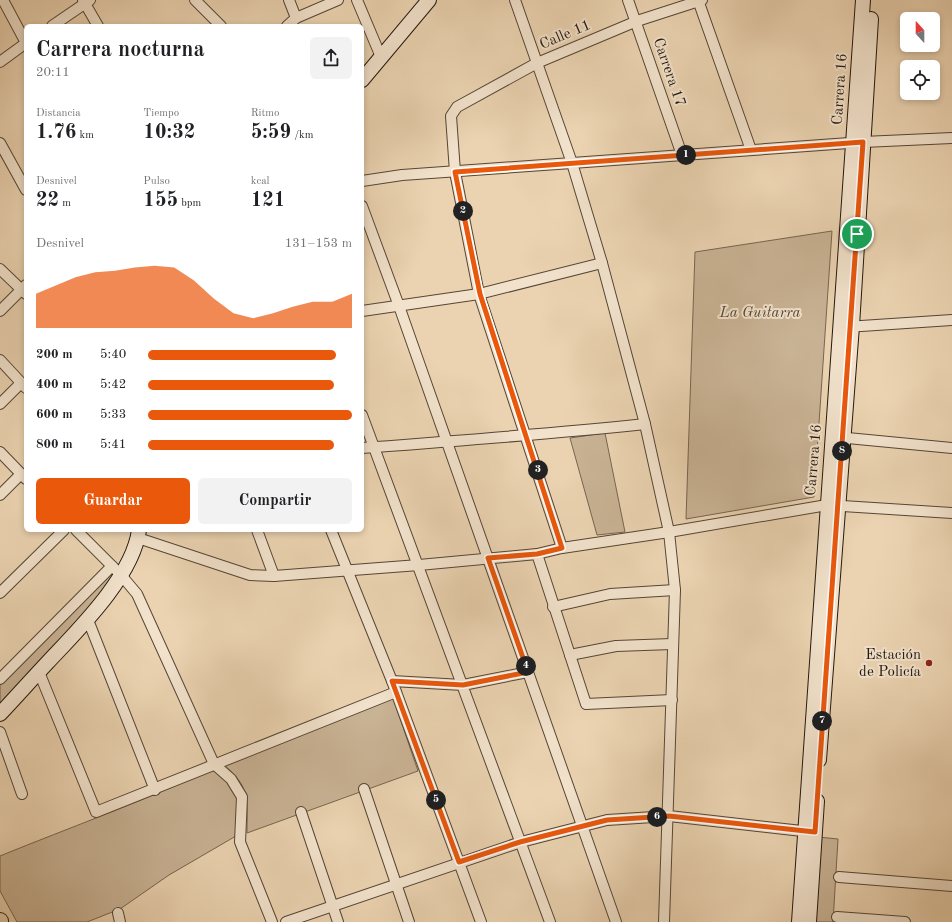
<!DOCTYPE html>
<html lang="es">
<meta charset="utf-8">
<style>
body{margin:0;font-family:"Old Standard TT",serif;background:#f2f2f2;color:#202124;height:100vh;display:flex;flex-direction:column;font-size:15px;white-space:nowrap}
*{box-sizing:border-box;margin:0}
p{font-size:13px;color:#757577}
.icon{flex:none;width:22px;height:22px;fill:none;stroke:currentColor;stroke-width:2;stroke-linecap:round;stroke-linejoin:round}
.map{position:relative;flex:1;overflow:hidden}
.panel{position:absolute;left:24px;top:24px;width:340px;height:508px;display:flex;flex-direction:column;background:#fff;border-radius:6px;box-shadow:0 2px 6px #0003}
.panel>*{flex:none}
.needle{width:26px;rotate:339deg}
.tools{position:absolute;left:900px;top:12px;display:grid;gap:8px}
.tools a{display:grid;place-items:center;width:40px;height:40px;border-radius:6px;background:#fff;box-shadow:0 2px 6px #0003;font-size:20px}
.pin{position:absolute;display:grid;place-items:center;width:34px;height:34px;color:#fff;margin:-17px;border:2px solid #fff;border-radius:50%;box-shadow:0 1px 4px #0007}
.km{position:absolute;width:20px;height:20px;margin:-10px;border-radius:50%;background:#222;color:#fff;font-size:11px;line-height:20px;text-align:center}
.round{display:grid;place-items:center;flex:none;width:42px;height:42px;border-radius:6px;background:#f2f2f2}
.head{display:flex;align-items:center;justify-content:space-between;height:68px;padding:0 12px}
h1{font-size:22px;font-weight:700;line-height:30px}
.figures{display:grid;grid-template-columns:repeat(3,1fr);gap:6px;height:68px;padding:4px 12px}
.figures div{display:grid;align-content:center}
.figures b{font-size:20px;font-weight:700}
.figures small{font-size:11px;font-weight:400}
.figures p{font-size:11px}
.chart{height:112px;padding:8px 12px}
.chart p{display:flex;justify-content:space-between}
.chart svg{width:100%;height:72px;margin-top:4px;fill:#ea580c;opacity:.7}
.action{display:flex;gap:8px;margin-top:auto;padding:8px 12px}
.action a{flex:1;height:46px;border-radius:6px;background:#ea580c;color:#fff;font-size:16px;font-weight:700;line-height:46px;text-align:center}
.action a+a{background:#f2f2f2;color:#202124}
ul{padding:0 12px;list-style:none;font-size:13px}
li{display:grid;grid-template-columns:64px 48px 1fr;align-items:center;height:30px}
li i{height:10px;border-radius:5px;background:#ea580c}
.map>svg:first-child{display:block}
.green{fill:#c9b395;stroke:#766551}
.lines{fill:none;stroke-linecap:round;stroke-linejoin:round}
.minor-casing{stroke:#554636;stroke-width:12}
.secondary-casing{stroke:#23170d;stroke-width:16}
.primary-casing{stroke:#23170d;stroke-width:18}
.minor{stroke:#f2e2cc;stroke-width:10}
.secondary{stroke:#f2e2cc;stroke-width:14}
.primary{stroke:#ebd3b1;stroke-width:16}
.route-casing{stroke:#fff;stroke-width:8}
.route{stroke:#ea580c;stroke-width:5}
.poi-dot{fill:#8f2418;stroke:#f2e2cc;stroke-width:1.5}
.labels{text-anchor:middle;stroke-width:4;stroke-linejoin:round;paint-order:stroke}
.street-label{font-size:15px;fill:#23170d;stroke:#f2e2cc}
.park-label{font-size:15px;font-style:italic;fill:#554636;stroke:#f2e2cc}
.poi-label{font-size:15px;fill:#23170d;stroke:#f2e2cc;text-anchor:end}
</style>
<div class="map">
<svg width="952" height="922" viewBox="0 0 952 922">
<rect width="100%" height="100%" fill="#ebd3b1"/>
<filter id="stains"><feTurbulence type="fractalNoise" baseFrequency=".005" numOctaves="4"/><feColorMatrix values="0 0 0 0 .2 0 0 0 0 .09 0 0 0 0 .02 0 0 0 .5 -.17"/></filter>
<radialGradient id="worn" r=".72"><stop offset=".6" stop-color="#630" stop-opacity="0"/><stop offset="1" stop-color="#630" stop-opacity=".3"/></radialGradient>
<!-- green -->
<g class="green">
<path d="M 832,231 L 814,497 L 686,519 L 695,252 Z"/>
<path d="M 605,433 L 625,532 L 597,535 L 570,438 Z"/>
<path d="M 111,570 L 116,576 L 84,617 L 0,706 L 0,683 Z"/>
<path d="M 393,698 L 418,771 L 247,833 C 247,798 251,788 223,764 Z"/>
<path d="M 213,769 L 228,781 L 238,798 L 236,836 L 169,875 L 120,909 L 87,922 L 17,922 L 0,891 L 0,856 C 71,827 144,801 213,769 Z"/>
<path d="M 818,837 L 838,839 L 833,922 L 813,922 Z"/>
</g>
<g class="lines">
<!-- minor casing -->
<g class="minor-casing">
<g id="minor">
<path d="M 3,0 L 26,43"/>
<path d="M 83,0 L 98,26"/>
<path d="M 195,0 L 221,26"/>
<path d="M 289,0 L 296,18"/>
<path d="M 357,0 L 381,57"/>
<path d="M 515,0 L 572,163 L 602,263 L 645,424 L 669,532 L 675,590 L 664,922"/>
<path d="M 628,0 L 682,155"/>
<path d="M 698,0 L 751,150"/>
<path d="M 52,26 L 90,0"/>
<path d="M 287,26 L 296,18 L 338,0"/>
<path d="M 0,62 L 26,43"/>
<path d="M 0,143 L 26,190"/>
<path d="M 362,181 L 402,175 L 572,163 L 863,142 L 952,138"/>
<path d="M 362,206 L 399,306 L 616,922"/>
<path d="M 0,269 L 26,294"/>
<path d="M 0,311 L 26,285"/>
<path d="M 362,311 L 479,294 L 602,263"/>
<path d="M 846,327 L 952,320"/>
<path d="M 0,360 L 26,388"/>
<path d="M 0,404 L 21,383"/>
<path d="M 362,415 L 550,922"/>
<path d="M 837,437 L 952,448"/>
<path d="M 362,448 C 456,441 551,434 645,424"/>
<path d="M 0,452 L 26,479"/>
<path d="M 0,495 L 21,474"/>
<path d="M 76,530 L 121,575 L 137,594 L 214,764 L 231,779 L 242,797 L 240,842 L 272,922"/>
<path d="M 257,530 L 274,576"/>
<path d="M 331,530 L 392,681 L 481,922"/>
<path d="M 138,538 L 250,575 L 274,576 L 419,565 L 537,554 L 562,548 L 669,532 L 827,505 L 952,513"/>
<path d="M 562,548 L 479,294 L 455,172 L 451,116 L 457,107 L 537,63 L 637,21 L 702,0"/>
<path d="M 537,554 L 586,704 L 672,700"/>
<path d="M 0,593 L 64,530"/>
<path d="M 553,607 L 610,594 L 675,590"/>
<path d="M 88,620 L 155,790"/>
<path d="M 570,655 L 616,646 L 672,644"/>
<path d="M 39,672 L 96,812 L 396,692"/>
<path d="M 0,679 L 112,566"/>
<path d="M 392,681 L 463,685 L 528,672"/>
<path d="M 0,732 L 22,794"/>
<path d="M 364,789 L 409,922"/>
<path d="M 301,812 L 338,922"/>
<path d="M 839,877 L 952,886"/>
<path d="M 118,913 L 120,922"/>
<path d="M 837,917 L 905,922"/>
<path d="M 286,922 L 521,842 L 607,820 L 669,816 L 811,832"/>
</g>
</g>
<!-- secondary casing -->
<g class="secondary-casing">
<g id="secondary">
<path d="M 362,80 L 429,0"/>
<path d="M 0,714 C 16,697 32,679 48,662 C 79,629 133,576 139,530"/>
<path d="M 819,760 L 852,326 L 871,19"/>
<path d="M 799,922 L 863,0"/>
<path d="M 809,922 L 817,801"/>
</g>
</g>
<!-- primary casing -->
<g class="primary-casing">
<path id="primary" d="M 0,921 L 0,922"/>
</g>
<!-- minor -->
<use href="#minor" class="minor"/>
<!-- secondary -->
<use href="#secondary" class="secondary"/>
<!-- primary -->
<use href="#primary" class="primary"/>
</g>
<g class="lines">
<!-- route casing -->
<g class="route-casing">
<path id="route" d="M 863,142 L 815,832 L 669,816 L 607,820 L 520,842 L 459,862 L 392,681 L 463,685 L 528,672 L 488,558 L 537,554 L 562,548 L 480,294 L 455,172 Z"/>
</g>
<!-- route -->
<use href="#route" class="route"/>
</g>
<!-- markers -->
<circle class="poi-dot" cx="929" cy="663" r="4"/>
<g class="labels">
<!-- street labels -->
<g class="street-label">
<text transform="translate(565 34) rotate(-23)" y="5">Calle 11</text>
<text transform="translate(670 72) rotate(71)" y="5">Carrera 17</text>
<text transform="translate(839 89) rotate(-86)" y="5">Carrera 16</text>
<text transform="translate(813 460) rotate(-85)" y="5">Carrera 16</text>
</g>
<!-- park labels -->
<g class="park-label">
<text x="760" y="317">La Guitarra</text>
</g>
<!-- poi labels -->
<g class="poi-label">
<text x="921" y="659">Estación<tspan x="921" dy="17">de Policía</tspan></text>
</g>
</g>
<rect width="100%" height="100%" filter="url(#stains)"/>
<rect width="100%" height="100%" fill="url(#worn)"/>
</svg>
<div class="tools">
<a><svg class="needle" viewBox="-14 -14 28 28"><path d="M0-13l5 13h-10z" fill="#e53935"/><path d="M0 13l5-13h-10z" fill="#757577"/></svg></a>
<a><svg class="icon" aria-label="locate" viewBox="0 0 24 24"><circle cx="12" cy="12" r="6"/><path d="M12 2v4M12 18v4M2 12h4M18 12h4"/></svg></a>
</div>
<div class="pin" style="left:857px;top:234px;background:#1e9e55"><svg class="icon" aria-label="arrive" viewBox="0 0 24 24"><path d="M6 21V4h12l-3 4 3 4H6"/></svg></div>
<b class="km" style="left:686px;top:155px">1</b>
<b class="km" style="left:463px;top:211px">2</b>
<b class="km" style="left:538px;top:470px">3</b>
<b class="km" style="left:526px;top:666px">4</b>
<b class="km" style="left:436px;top:800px">5</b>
<b class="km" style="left:657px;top:817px">6</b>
<b class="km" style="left:822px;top:721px">7</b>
<b class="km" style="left:842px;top:451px">8</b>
<section class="panel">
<div class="head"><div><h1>Carrera nocturna</h1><p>20:11</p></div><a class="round"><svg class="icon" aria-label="share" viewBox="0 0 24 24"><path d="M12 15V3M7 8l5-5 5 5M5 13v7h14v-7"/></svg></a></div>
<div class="figures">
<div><p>Distancia</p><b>1.76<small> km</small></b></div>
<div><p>Tiempo</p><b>10:32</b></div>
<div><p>Ritmo</p><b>5:59<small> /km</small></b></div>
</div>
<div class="figures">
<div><p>Desnivel</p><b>22<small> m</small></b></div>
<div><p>Pulso</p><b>155<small> bpm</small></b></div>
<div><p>kcal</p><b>121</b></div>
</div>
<div class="chart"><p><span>Desnivel</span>131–153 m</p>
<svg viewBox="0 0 160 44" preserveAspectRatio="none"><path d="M0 44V23L10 18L20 13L30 10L40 9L50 7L60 6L70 7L80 15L90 26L100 35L110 38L120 35L130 31L140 28L150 28L160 23V44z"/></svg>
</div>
<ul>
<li><b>200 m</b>5:40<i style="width:92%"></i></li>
<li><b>400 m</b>5:42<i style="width:91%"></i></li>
<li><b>600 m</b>5:33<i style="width:100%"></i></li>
<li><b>800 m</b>5:41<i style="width:91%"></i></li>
</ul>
<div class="action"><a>Guardar</a><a>Compartir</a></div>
</section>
</div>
